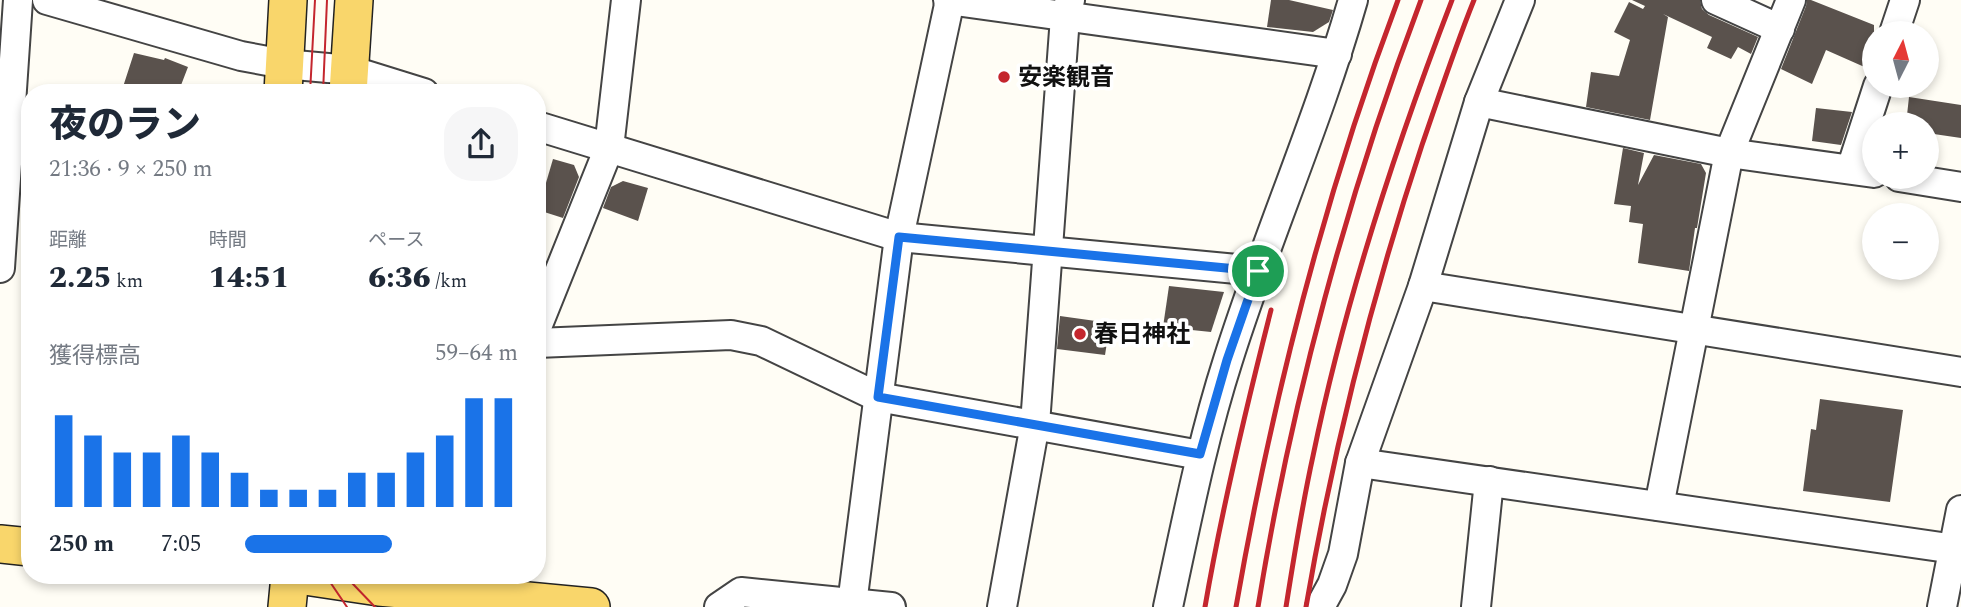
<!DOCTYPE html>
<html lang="ja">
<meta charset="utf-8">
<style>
body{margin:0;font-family:Spectral,"Noto Sans JP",serif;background:#f6f6f7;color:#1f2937;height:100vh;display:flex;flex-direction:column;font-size:26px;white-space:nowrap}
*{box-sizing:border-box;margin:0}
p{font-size:23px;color:#747a83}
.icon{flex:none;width:38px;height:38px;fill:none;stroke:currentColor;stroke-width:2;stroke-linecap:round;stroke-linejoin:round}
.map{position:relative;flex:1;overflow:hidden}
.side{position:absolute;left:21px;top:84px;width:525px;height:500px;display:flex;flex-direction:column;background:#fff;border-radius:28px;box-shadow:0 4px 10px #0003}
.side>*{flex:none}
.needle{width:46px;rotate:6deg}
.fabs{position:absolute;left:1862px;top:21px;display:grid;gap:14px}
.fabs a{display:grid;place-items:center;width:77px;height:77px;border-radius:50%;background:#fff;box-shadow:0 4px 10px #0003;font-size:35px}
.pin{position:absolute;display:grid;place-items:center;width:60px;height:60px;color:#fff;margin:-30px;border:4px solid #fff;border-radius:50%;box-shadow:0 2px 7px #0007}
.round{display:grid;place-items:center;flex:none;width:74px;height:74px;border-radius:28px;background:#f6f6f7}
.head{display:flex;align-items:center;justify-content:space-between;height:119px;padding:0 28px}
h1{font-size:38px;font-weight:800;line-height:52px}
.metrics{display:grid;grid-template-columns:repeat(3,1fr);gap:10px;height:119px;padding:7px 28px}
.metrics div{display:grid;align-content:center}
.metrics b{font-size:30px;font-weight:800}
.metrics small{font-size:19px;font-weight:400}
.metrics p{font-size:19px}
.chart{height:196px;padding:14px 28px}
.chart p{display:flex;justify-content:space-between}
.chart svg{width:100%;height:126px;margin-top:7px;stroke:#1a73e8;stroke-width:6}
ul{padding:0 28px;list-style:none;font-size:23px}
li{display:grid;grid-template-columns:112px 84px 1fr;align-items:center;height:52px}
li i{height:18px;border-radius:9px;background:#1a73e8}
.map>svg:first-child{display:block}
.building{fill:#5a524d}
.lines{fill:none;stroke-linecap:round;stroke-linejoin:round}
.minor-casing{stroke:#444;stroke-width:32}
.major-casing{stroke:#222;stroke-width:40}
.minor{stroke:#fff;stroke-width:28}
.major{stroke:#f9d66b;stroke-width:37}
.tram{stroke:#c4262e;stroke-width:2}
.rail{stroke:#c4262e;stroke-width:5}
.route-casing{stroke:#fff;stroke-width:14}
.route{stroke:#1a73e8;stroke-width:9}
.poi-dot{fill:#c4262e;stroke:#fff;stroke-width:2.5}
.labels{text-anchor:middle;stroke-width:7;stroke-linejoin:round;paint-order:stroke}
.poi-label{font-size:24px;font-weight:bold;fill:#111;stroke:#fff;text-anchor:start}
</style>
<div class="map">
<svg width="1961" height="607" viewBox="0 0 1961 607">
<rect width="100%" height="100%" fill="#fffdf5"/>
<!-- building -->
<g class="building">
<path d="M 1271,0 L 1289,0 L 1333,10 L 1329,22 L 1313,32 L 1267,27 Z"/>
<path d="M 1632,0 L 1700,0 L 1702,9 L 1709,15 L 1758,37 L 1751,54 L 1738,47 L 1731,59 L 1707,48 L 1712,37 L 1663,14 L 1668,17 L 1650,120 L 1586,107 L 1591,72 L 1619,76 L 1630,40 L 1614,32 L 1629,2 L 1643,9 L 1645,6 Z"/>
<path d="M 1807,0 L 1811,0 L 1874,25 L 1874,57 L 1869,69 L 1826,50 L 1812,84 L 1781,69 L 1806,6 Z"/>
<path d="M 134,53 L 164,60 L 165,58 L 188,67 L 178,93 L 121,93 Z"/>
<path d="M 1909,97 L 1961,105 L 1961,138 L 1927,133 L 1927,124 L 1906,124 Z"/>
<path d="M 1816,108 L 1852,112 L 1841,145 L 1812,141 Z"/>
<path d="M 1623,148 L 1644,153 L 1638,185 L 1654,155 L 1701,164 L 1706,173 L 1697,228 L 1695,228 L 1689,271 L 1638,263 L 1643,224 L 1629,222 L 1631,206 L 1614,204 Z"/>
<path d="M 553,159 L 574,165 L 579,177 L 563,218 L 538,210 Z"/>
<path d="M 623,181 L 648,188 L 638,221 L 603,208 L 611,187 Z"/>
<path d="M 1169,286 L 1224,292 L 1211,332 L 1163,327 Z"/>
<path d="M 1060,316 L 1110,323 L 1105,355 L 1057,349 Z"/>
<path d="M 1820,399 L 1903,410 L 1890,502 L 1803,491 L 1811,429 L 1816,430 Z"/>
</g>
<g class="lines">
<!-- minor casing -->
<g class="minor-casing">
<g id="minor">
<path d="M 47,0 L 241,56 L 284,64 L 350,70 L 424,93"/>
<path d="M 948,0 L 1337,54"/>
<path d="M 1716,0 L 1780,29"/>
<path d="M 1894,33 L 1905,0"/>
<path d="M 1479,102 L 1729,153 L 1874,173"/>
<path d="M 537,126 L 899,237 L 1258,271"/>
<path d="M 1851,169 L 1878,86"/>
<path d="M 1899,177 L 1961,187"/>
<path d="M 0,268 L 18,0"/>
<path d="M 1423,286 L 1961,372"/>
<path d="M 537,327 L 609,148 L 626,0"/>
<path d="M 537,343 L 731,335 L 761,341 L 878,397 L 1200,455"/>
<path d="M 1360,463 L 1961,550"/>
<path d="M 1659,506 L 1729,153 L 1791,0"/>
<path d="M 852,604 L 899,237 L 950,0"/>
<path d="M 719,607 L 741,592 L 891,607"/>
<path d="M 1002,607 L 1035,424 L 1065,17 L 1070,0"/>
<path d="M 1168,607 C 1186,524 1202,441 1228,360 C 1266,239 1318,122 1353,0"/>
<path d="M 1320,607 L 1332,585 L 1343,554 L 1360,463 L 1423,286 L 1479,102 L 1520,0"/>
<path d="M 1476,607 L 1489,481"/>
<path d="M 1942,607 L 1961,510"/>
</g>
</g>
<!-- major casing -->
<g class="major-casing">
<g id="major">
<path d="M 283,93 L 288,0"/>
<path d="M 348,93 L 354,0"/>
<path d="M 0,544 L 30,547"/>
<path d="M 305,576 L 379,587 L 591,607"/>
<path d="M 287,607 L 290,576"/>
</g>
</g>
<!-- minor -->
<use href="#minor" class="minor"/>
<!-- major -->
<use href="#major" class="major"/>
<!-- tram -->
<g class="tram">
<path d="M 310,93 L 315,0"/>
<path d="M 323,93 L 327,0"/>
<path d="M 326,576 L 347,607"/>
<path d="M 348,576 L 352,583 L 375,607"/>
</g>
<!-- rail -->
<g class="rail">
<path d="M 1205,607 C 1222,507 1246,408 1271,310"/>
<path d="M 1236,607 C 1272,401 1324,196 1398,0"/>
<path d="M 1258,607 C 1291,403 1348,193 1421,0"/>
<path d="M 1286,607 C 1294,556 1302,506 1313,456 C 1345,300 1395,148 1452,0"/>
<path d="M 1306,607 C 1333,450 1372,296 1422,145 C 1439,96 1455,47 1474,0"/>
</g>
</g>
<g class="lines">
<!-- route casing -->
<g class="route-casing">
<path id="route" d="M 899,237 L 1258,271 L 1227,360 L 1200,454 L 878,397 Z"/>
</g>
<!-- route -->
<use href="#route" class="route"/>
</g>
<!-- markers -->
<g class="poi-dot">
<circle cx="1004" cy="77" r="7"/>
<circle cx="1080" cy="334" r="7"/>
</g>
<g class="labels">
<!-- poi labels -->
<g class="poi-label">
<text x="1018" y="85">安楽観音</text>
<text x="1094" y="342">春日神社</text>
</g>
</g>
</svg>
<div class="fabs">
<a><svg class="needle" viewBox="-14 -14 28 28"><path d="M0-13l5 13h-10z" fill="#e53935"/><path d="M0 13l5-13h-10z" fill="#747a83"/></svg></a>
<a>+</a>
<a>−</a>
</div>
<div class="pin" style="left:1258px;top:271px;background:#1e9e55"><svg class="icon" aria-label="arrive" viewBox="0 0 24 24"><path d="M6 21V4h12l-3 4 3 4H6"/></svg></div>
<section class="side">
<div class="head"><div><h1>夜のラン</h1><p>21:36 · 9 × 250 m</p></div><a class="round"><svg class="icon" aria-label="share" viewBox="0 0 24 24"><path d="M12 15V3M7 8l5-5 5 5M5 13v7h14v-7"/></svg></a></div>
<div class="metrics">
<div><p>距離</p><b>2.25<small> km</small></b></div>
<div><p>時間</p><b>14:51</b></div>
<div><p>ペース</p><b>6:36<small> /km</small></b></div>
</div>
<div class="chart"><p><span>獲得標高</span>59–64 m</p>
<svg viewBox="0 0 160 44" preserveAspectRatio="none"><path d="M5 44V12M15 44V19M25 44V25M35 44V25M45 44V19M55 44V25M65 44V32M75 44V38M85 44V38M95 44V38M105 44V32M115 44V32M125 44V25M135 44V19M145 44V6M155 44V6"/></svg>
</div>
<ul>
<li><b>250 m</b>7:05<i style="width:54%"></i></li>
</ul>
</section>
</div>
